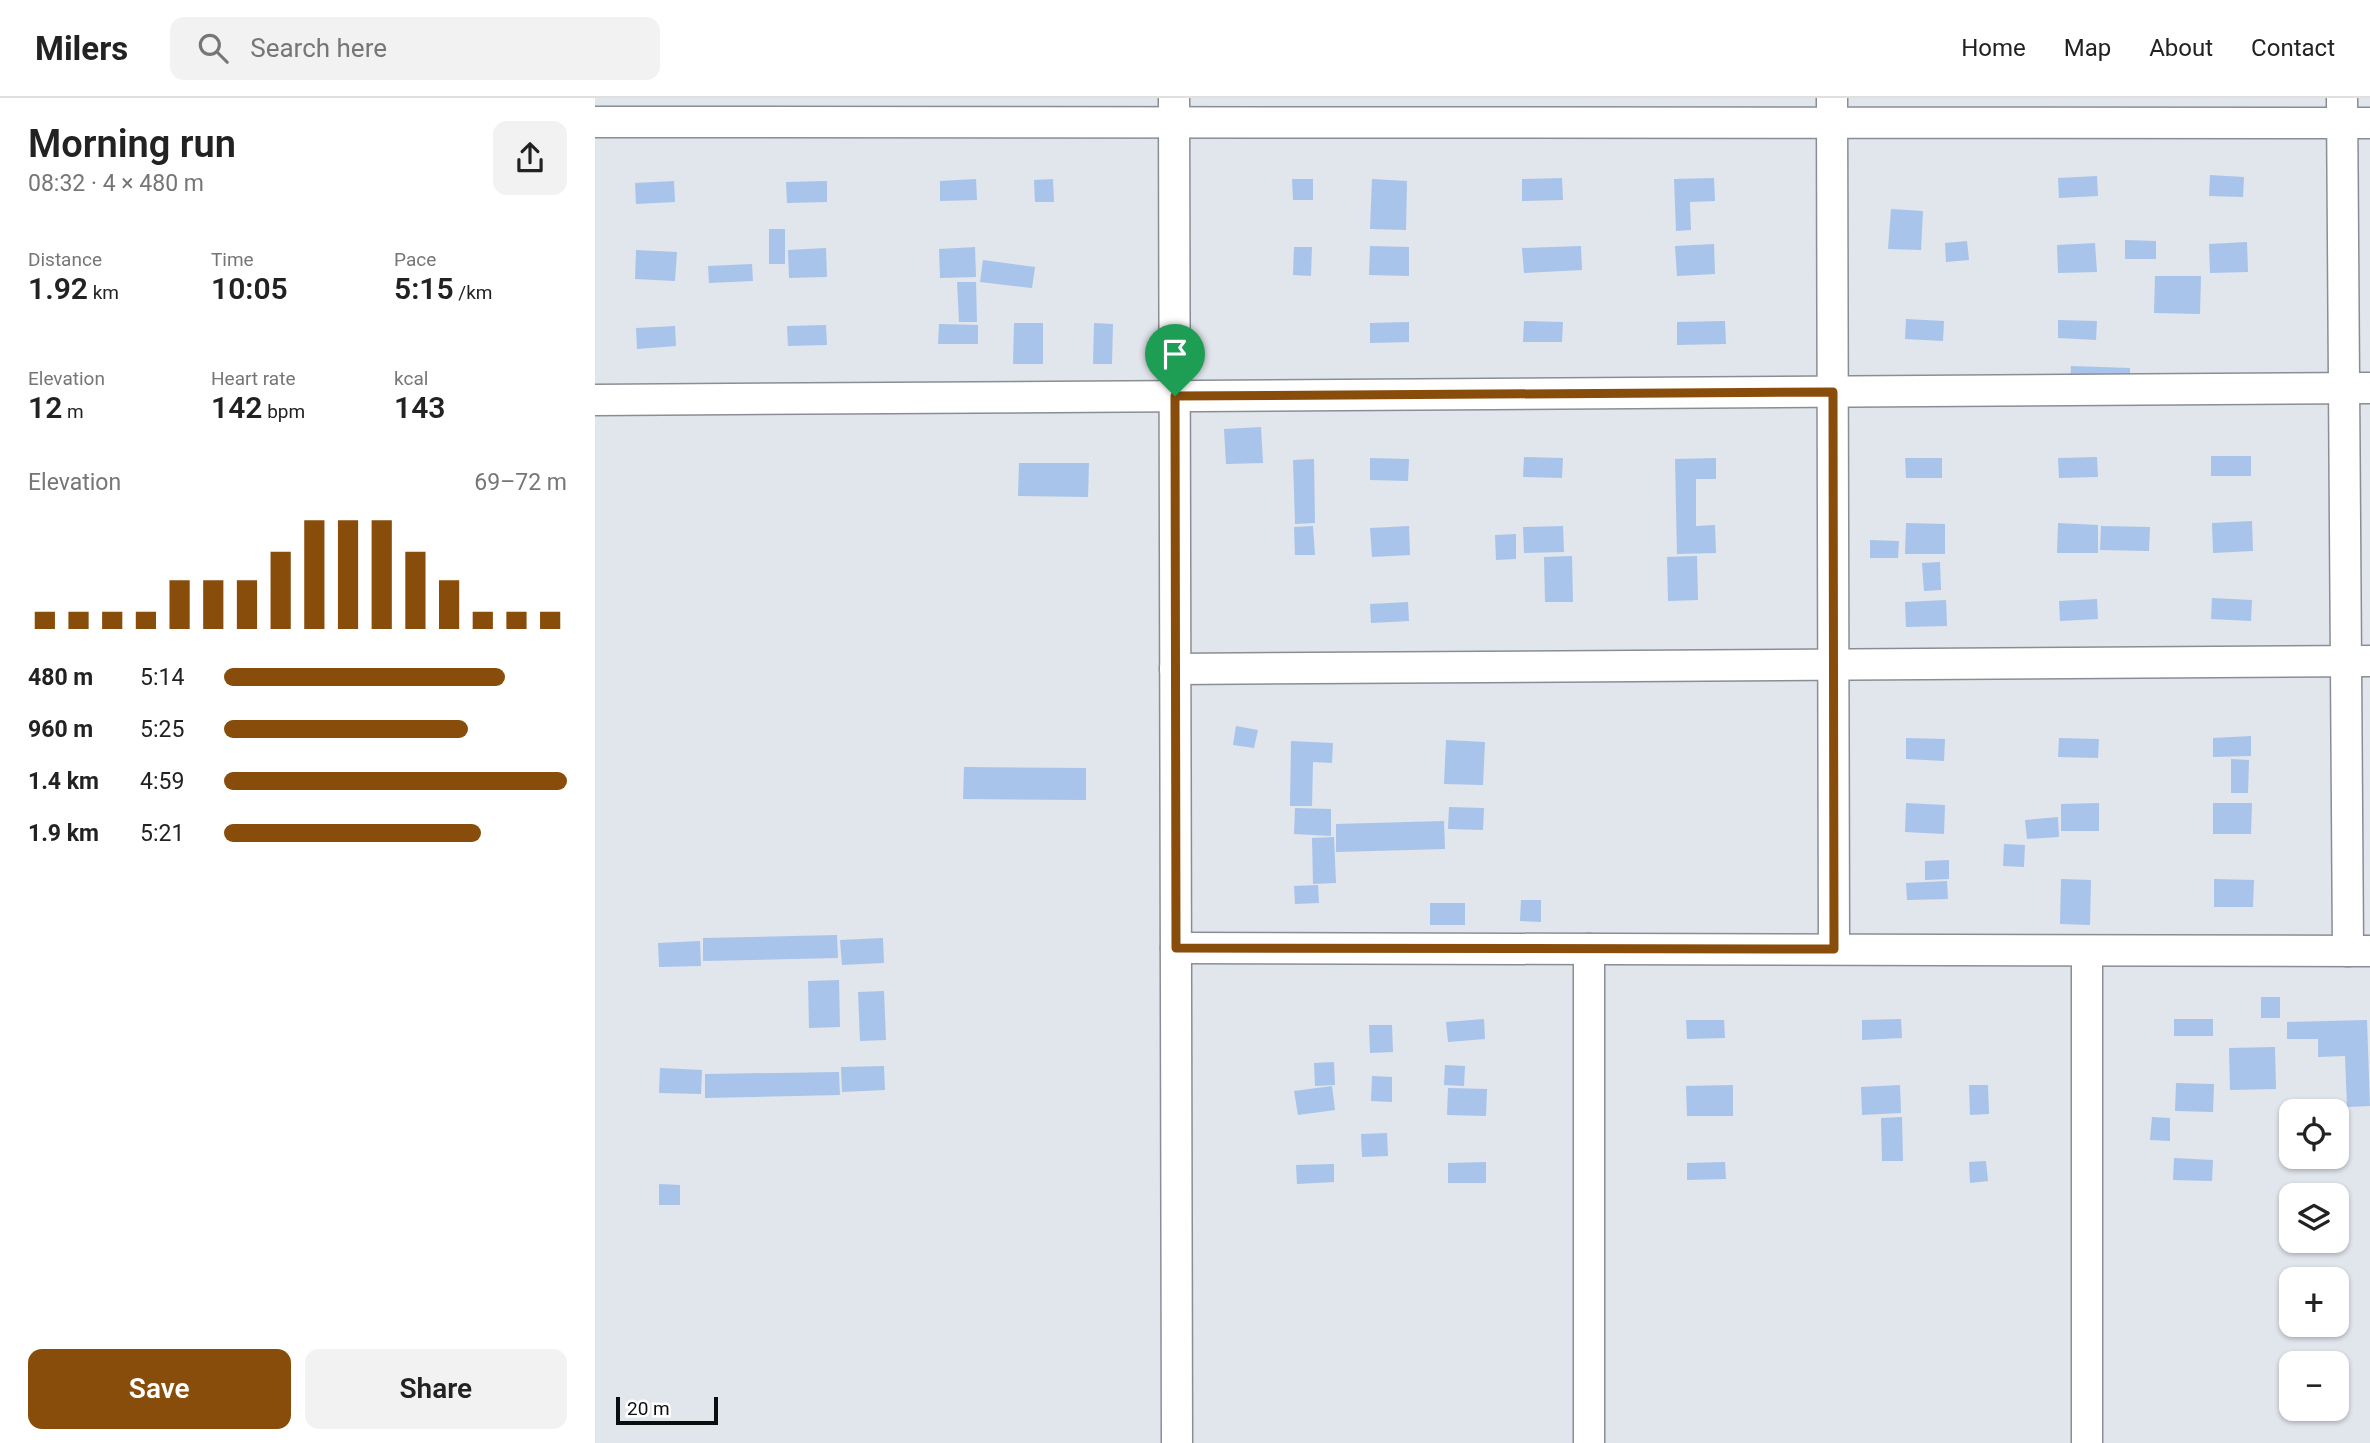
<!DOCTYPE html>
<meta charset="utf-8">
<style>
body{margin:0;font-family:Roboto,sans-serif;background:#f2f2f2;color:#222;height:100vh;display:flex;flex-direction:column;font-size:26px;white-space:nowrap}
*{box-sizing:border-box;margin:0}
p{font-size:23px;color:#767676}
.icon{flex:none;width:38px;height:38px;fill:none;stroke:currentColor;stroke-width:2;stroke-linecap:round;stroke-linejoin:round}
.map{position:relative;flex:1;overflow:hidden}
.side{display:flex;flex-direction:column;background:#fff;width:595px}
.side>*{flex:none}
.buttons{position:absolute;left:1684px;top:1001px;display:grid;gap:14px}
.buttons a{display:grid;place-items:center;width:70px;height:70px;border-radius:14px;background:#fff;box-shadow:0 2px 5px #0004;font-size:35px}
.scale{position:absolute;left:21px;bottom:18px;width:102px;box-sizing:border-box;padding-left:7px;border:4px solid #0b0d0f;border-top:0;font-size:19px;line-height:24px;white-space:nowrap;color:#0b0d0f;-webkit-text-stroke:5px #fff;paint-order:stroke}
.pin{position:absolute;display:grid;place-items:center;width:60px;height:60px;color:#fff;margin:-72px -30px;border-radius:50% 50% 50% 0;rotate:-45deg;box-shadow:0 0 7px #0007}
.pin .icon{rotate:45deg}
.round{display:grid;place-items:center;flex:none;width:74px;height:74px;border-radius:14px;background:#f2f2f2}
.summary{display:flex;align-items:center;justify-content:space-between;height:119px;padding:0 28px}
h1{font-size:38px;font-weight:600;line-height:52px}
.figures{display:grid;grid-template-columns:repeat(3,1fr);gap:10px;height:119px;padding:7px 28px}
.figures div{display:grid;align-content:center}
.figures b{font-size:30px;font-weight:600}
.figures small{font-size:19px;font-weight:400}
.figures p{font-size:19px}
.chart{height:196px;padding:14px 28px}
.chart p{display:flex;justify-content:space-between}
.chart svg{width:100%;height:126px;margin-top:7px;stroke:#894d0b;stroke-width:6}
.action{display:flex;gap:14px;margin-top:auto;padding:14px 28px}
.action a{flex:1;height:80px;border-radius:14px;background:#894d0b;color:#fff;font-size:28px;font-weight:600;line-height:80px;text-align:center}
.action a+a{background:#f2f2f2;color:#222}
ul{padding:0 28px;list-style:none;font-size:23px}
li{display:grid;grid-template-columns:112px 84px 1fr;align-items:center;height:52px}
li i{height:18px;border-radius:9px;background:#894d0b}
header{display:flex;align-items:center;gap:42px;box-sizing:border-box;height:98px;padding:0 35px;background:#fff;border-bottom:2px solid #e0e0e0}
header strong{font-size:33px}
nav{display:flex;gap:38px;margin-inline-start:auto;font-size:24px}
.search{width:490px;height:63px;background:#f2f2f2;display:flex;align-items:center;gap:18px;box-sizing:border-box;padding:0 24px;border-radius:14px;color:#767676;font-size:26px}
main{display:flex;flex:1;min-height:0}
.map>svg:first-child{display:block}
.building{fill:#a8c4ea}
.lines{fill:none;stroke-linecap:round;stroke-linejoin:round}
.minor-casing{stroke:#8a8e94;stroke-width:33}
.minor{stroke:#fff;stroke-width:30}
.route-casing{stroke:#fff;stroke-width:14}
.route{stroke:#894d0b;stroke-width:9}
</style>
<header>
<strong>Milers</strong>
<div class="search"><svg class="icon" aria-label="search" viewBox="0 0 24 24"><circle cx="10" cy="10" r="6"/><path d="M15 15l6 6"/></svg>Search here</div>
<nav><a>Home</a><a>Map</a><a>About</a><a>Contact</a></nav>
</header>
<main>
<section class="side">
<div class="summary"><div><h1>Morning run</h1><p>08:32 · 4 × 480 m</p></div><a class="round"><svg class="icon" aria-label="share" viewBox="0 0 24 24"><path d="M12 15V3M7 8l5-5 5 5M5 13v7h14v-7"/></svg></a></div>
<div class="figures">
<div><p>Distance</p><b>1.92<small> km</small></b></div>
<div><p>Time</p><b>10:05</b></div>
<div><p>Pace</p><b>5:15<small> /km</small></b></div>
</div>
<div class="figures">
<div><p>Elevation</p><b>12<small> m</small></b></div>
<div><p>Heart rate</p><b>142<small> bpm</small></b></div>
<div><p>kcal</p><b>143</b></div>
</div>
<div class="chart"><p><span>Elevation</span>69–72 m</p>
<svg viewBox="0 0 160 44" preserveAspectRatio="none"><path d="M5 44V38M15 44V38M25 44V38M35 44V38M45 44V27M55 44V27M65 44V27M75 44V17M85 44V6M95 44V6M105 44V6M115 44V17M125 44V27M135 44V38M145 44V38M155 44V38"/></svg>
</div>
<ul>
<li><b>480 m</b>5:14<i style="width:82%"></i></li>
<li><b>960 m</b>5:25<i style="width:71%"></i></li>
<li><b>1.4 km</b>4:59<i style="width:100%"></i></li>
<li><b>1.9 km</b>5:21<i style="width:75%"></i></li>
</ul>
<div class="action"><a>Save</a><a>Share</a></div>
</section>
<div class="map">
<svg width="1775" height="1345" viewBox="0 0 1775 1345">
<rect width="100%" height="100%" fill="#e1e5ec"/>
<!-- building -->
<g class="building">
<path d="M 1615,77 L 1649,79 L 1648,99 L 1614,98 Z"/>
<path d="M 1502,78 L 1503,98 L 1464,100 L 1463,80 Z"/>
<path d="M 967,80 L 968,102 L 927,103 L 927,81 Z"/>
<path d="M 1119,80 L 1120,103 L 1095,104 L 1096,132 L 1081,133 L 1079,81 Z"/>
<path d="M 381,81 L 382,102 L 345,103 L 345,83 Z"/>
<path d="M 458,81 L 459,104 L 440,104 L 439,82 Z"/>
<path d="M 697,81 L 718,81 L 718,102 L 698,102 Z"/>
<path d="M 777,81 L 812,83 L 811,132 L 775,131 Z"/>
<path d="M 79,83 L 80,104 L 41,106 L 40,85 Z"/>
<path d="M 232,83 L 232,104 L 192,105 L 191,84 Z"/>
<path d="M 1296,111 L 1328,113 L 1326,152 L 1293,151 Z"/>
<rect x="174" y="131" width="16" height="35"/>
<path d="M 1530,142 L 1561,143 L 1561,161 L 1530,161 Z"/>
<path d="M 1372,143 L 1374,162 L 1351,164 L 1350,145 Z"/>
<path d="M 1652,144 L 1653,174 L 1615,175 L 1614,146 Z"/>
<path d="M 1500,145 L 1502,174 L 1463,175 L 1462,147 Z"/>
<path d="M 1119,146 L 1120,176 L 1082,178 L 1080,148 Z"/>
<path d="M 775,148 L 814,149 L 814,178 L 774,177 Z"/>
<path d="M 986,148 L 987,172 L 929,175 L 927,150 Z"/>
<path d="M 380,149 L 381,179 L 345,180 L 344,151 Z"/>
<path d="M 699,149 L 717,149 L 716,178 L 698,177 Z"/>
<path d="M 231,150 L 232,179 L 194,180 L 193,152 Z"/>
<path d="M 41,152 L 82,154 L 80,183 L 40,181 Z"/>
<path d="M 388,162 L 440,169 L 437,190 L 385,184 Z"/>
<path d="M 157,166 L 158,183 L 114,185 L 113,168 Z"/>
<path d="M 1560,178 L 1606,178 L 1605,216 L 1559,215 Z"/>
<path d="M 362,184 L 381,184 L 382,224 L 364,224 Z"/>
<path d="M 1311,221 L 1349,223 L 1348,243 L 1310,241 Z"/>
<path d="M 1463,222 L 1502,223 L 1501,242 L 1463,240 Z"/>
<path d="M 929,223 L 968,224 L 967,244 L 928,244 Z"/>
<path d="M 1130,223 L 1131,246 L 1082,247 L 1082,224 Z"/>
<path d="M 814,224 L 814,244 L 775,245 L 775,225 Z"/>
<path d="M 419,225 L 448,225 L 448,266 L 418,266 Z"/>
<path d="M 499,225 L 518,226 L 517,266 L 498,266 Z"/>
<path d="M 344,226 L 383,227 L 383,246 L 343,246 Z"/>
<path d="M 231,227 L 232,247 L 193,248 L 192,228 Z"/>
<path d="M 80,228 L 81,248 L 42,251 L 41,230 Z"/>
<path d="M 1476,268 L 1535,270 L 1535,287 L 1475,285 Z"/>
<path d="M 666,329 L 668,365 L 631,366 L 629,331 Z"/>
<rect x="1616" y="358" width="40" height="20"/>
<path d="M 929,359 L 968,360 L 967,380 L 928,379 Z"/>
<path d="M 1502,359 L 1503,379 L 1464,380 L 1463,360 Z"/>
<path d="M 775,360 L 814,361 L 813,383 L 775,382 Z"/>
<path d="M 1121,360 L 1121,381 L 1101,381 L 1101,428 L 1120,427 L 1121,455 L 1082,456 L 1080,361 Z"/>
<path d="M 1310,360 L 1347,360 L 1347,380 L 1311,380 Z"/>
<path d="M 719,361 L 720,425 L 700,426 L 698,362 Z"/>
<path d="M 424,365 L 494,365 L 493,399 L 423,398 Z"/>
<path d="M 1657,423 L 1658,453 L 1618,455 L 1617,425 Z"/>
<path d="M 1311,425 L 1350,426 L 1350,456 L 1310,456 Z"/>
<path d="M 1463,425 L 1503,427 L 1503,455 L 1462,455 Z"/>
<path d="M 718,428 L 720,457 L 700,457 L 699,429 Z"/>
<path d="M 814,428 L 815,457 L 777,459 L 775,430 Z"/>
<path d="M 968,428 L 969,454 L 929,455 L 928,429 Z"/>
<path d="M 1506,428 L 1555,429 L 1554,453 L 1505,452 Z"/>
<path d="M 921,436 L 921,461 L 901,462 L 900,437 Z"/>
<path d="M 1275,442 L 1304,443 L 1303,460 L 1275,460 Z"/>
<path d="M 977,458 L 978,504 L 950,504 L 949,459 Z"/>
<path d="M 1102,458 L 1103,502 L 1073,503 L 1072,459 Z"/>
<path d="M 1345,464 L 1346,492 L 1329,493 L 1327,465 Z"/>
<path d="M 1617,500 L 1657,502 L 1656,523 L 1616,521 Z"/>
<path d="M 1502,501 L 1503,521 L 1465,523 L 1464,503 Z"/>
<path d="M 1351,502 L 1352,528 L 1311,529 L 1310,504 Z"/>
<path d="M 813,504 L 814,523 L 776,525 L 775,506 Z"/>
<path d="M 641,628 L 663,632 L 659,650 L 638,647 Z"/>
<path d="M 1656,638 L 1656,658 L 1618,659 L 1618,640 Z"/>
<path d="M 1311,640 L 1350,641 L 1349,663 L 1311,661 Z"/>
<path d="M 1464,640 L 1504,641 L 1503,660 L 1463,659 Z"/>
<path d="M 851,642 L 890,644 L 888,687 L 849,686 Z"/>
<path d="M 696,643 L 738,645 L 737,665 L 718,664 L 717,708 L 695,708 Z"/>
<path d="M 1636,661 L 1654,662 L 1653,695 L 1636,695 Z"/>
<path d="M 369,669 L 491,670 L 491,702 L 368,701 Z"/>
<path d="M 1311,705 L 1350,707 L 1349,736 L 1310,734 Z"/>
<path d="M 1504,705 L 1504,733 L 1466,733 L 1466,706 Z"/>
<path d="M 1618,705 L 1657,705 L 1656,736 L 1618,736 Z"/>
<path d="M 854,709 L 889,710 L 888,732 L 853,731 Z"/>
<path d="M 700,710 L 736,711 L 736,738 L 699,736 Z"/>
<path d="M 1463,719 L 1464,739 L 1432,741 L 1430,722 Z"/>
<path d="M 849,723 L 850,751 L 741,754 L 741,726 Z"/>
<path d="M 739,739 L 741,785 L 718,786 L 717,740 Z"/>
<path d="M 1409,746 L 1430,747 L 1429,769 L 1408,768 Z"/>
<path d="M 1354,762 L 1354,781 L 1330,782 L 1330,763 Z"/>
<path d="M 1466,781 L 1496,782 L 1495,827 L 1465,826 Z"/>
<path d="M 1619,781 L 1659,782 L 1658,809 L 1619,809 Z"/>
<path d="M 1352,783 L 1353,801 L 1312,802 L 1311,785 Z"/>
<path d="M 723,787 L 724,805 L 700,806 L 699,788 Z"/>
<path d="M 926,802 L 946,802 L 946,824 L 925,823 Z"/>
<rect x="835" y="805" width="35" height="22"/>
<path d="M 242,837 L 243,860 L 108,863 L 108,840 Z"/>
<path d="M 288,840 L 289,865 L 247,867 L 245,842 Z"/>
<path d="M 105,843 L 106,868 L 64,869 L 63,845 Z"/>
<path d="M 244,882 L 245,929 L 214,930 L 213,883 Z"/>
<path d="M 289,893 L 291,942 L 265,943 L 263,894 Z"/>
<rect x="1666" y="899" width="19" height="21"/>
<path d="M 889,921 L 890,941 L 853,944 L 851,924 Z"/>
<path d="M 1306,921 L 1307,940 L 1267,942 L 1267,922 Z"/>
<rect x="1579" y="921" width="39" height="17"/>
<path d="M 1091,922 L 1129,922 L 1130,940 L 1092,941 Z"/>
<path d="M 1772,922 L 1775,1008 L 1752,1009 L 1750,958 L 1723,959 L 1723,941 L 1692,941 L 1692,924 Z"/>
<path d="M 774,927 L 797,927 L 798,954 L 775,955 Z"/>
<path d="M 1680,949 L 1681,991 L 1635,992 L 1634,950 Z"/>
<path d="M 739,964 L 740,987 L 720,988 L 719,965 Z"/>
<path d="M 850,967 L 870,968 L 869,988 L 849,987 Z"/>
<path d="M 289,968 L 290,992 L 247,994 L 246,969 Z"/>
<path d="M 65,970 L 107,972 L 106,996 L 64,995 Z"/>
<path d="M 244,974 L 245,997 L 110,1000 L 110,976 Z"/>
<path d="M 777,978 L 797,979 L 797,1004 L 776,1003 Z"/>
<path d="M 1581,985 L 1619,986 L 1618,1014 L 1580,1013 Z"/>
<path d="M 1138,987 L 1138,1018 L 1092,1018 L 1091,988 Z"/>
<path d="M 1305,987 L 1306,1015 L 1267,1017 L 1266,989 Z"/>
<path d="M 1374,987 L 1393,987 L 1394,1016 L 1375,1017 Z"/>
<path d="M 737,988 L 740,1012 L 703,1017 L 699,993 Z"/>
<path d="M 853,990 L 892,991 L 891,1018 L 852,1017 Z"/>
<path d="M 1307,1019 L 1308,1063 L 1287,1063 L 1286,1020 Z"/>
<path d="M 1557,1019 L 1575,1020 L 1575,1043 L 1555,1042 Z"/>
<path d="M 792,1035 L 793,1058 L 767,1059 L 766,1036 Z"/>
<path d="M 1579,1060 L 1618,1062 L 1617,1083 L 1578,1082 Z"/>
<path d="M 1391,1063 L 1393,1083 L 1375,1085 L 1374,1064 Z"/>
<path d="M 891,1064 L 891,1085 L 853,1085 L 853,1065 Z"/>
<path d="M 1130,1064 L 1131,1081 L 1092,1082 L 1092,1065 Z"/>
<path d="M 739,1066 L 739,1084 L 702,1086 L 701,1067 Z"/>
<path d="M 64,1086 L 85,1087 L 85,1107 L 64,1107 Z"/>
</g>
<g class="lines">
<!-- minor casing -->
<g class="minor-casing">
<g id="minor">
<path d="M 579,0 L 582,1345"/>
<path d="M 1237,0 L 1239,851"/>
<path d="M 1747,0 L 1753,853"/>
<path d="M 0,24 L 1775,25"/>
<path d="M 0,302 L 1775,290"/>
<path d="M 580,571 L 1775,563"/>
<path d="M 581,850 L 1775,853"/>
<path d="M 994,851 L 994,1345"/>
<path d="M 1492,853 L 1492,1345"/>
</g>
</g>
<!-- minor -->
<use href="#minor" class="minor"/>
</g>
<g class="lines">
<!-- route casing -->
<g class="route-casing">
<path id="route" d="M 1238,294 L 1239,851 L 581,850 L 580,298 Z"/>
</g>
<!-- route -->
<use href="#route" class="route"/>
</g>
</svg>
<div class="buttons">
<a><svg class="icon" aria-label="locate" viewBox="0 0 24 24"><circle cx="12" cy="12" r="6"/><path d="M12 2v4M12 18v4M2 12h4M18 12h4"/></svg></a>
<a><svg class="icon" aria-label="layers" viewBox="0 0 24 24"><path d="M12 4l9 5-9 5-9-5zM3 14l9 5 9-5"/></svg></a>
<a>+</a>
<a>−</a>
</div>
<div class="scale">20 m</div>
<div class="pin" style="left:580px;top:298px;background:#1e9e55"><svg class="icon" aria-label="arrive" viewBox="0 0 24 24"><path d="M6 21V4h12l-3 4 3 4H6"/></svg></div>
</div>
</main>
